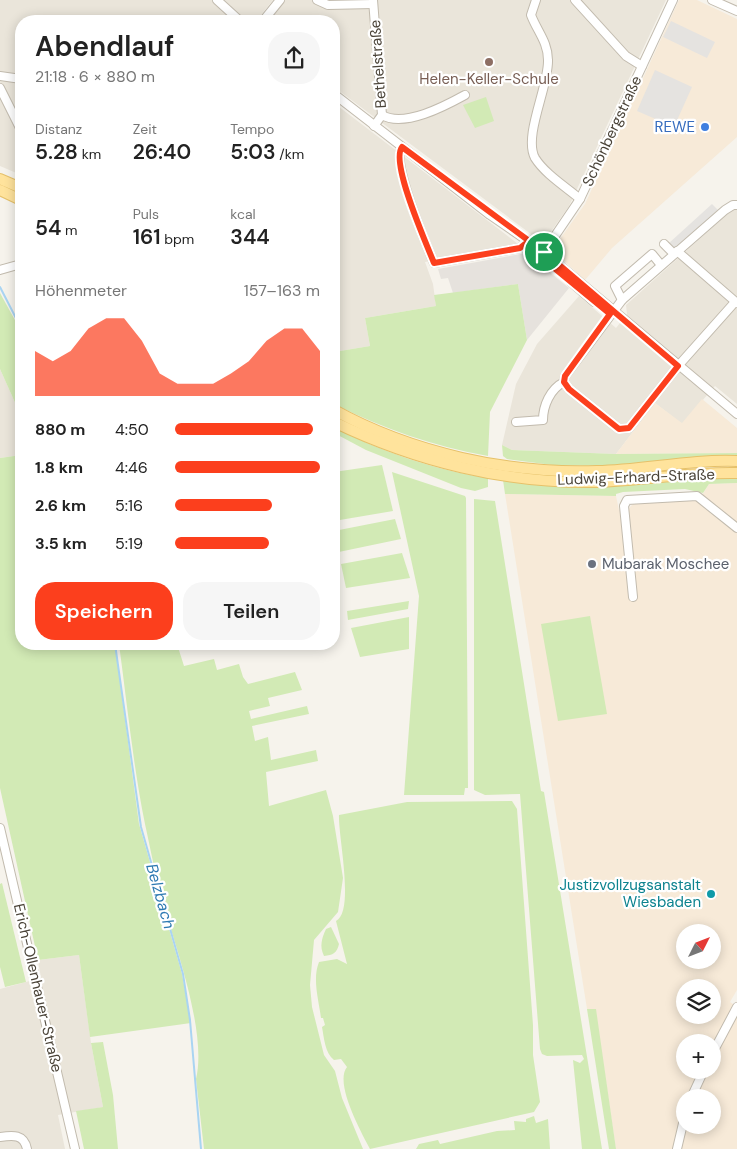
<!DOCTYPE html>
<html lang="de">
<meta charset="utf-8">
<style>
body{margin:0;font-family:"DM Sans",sans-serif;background:#f6f6f6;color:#222;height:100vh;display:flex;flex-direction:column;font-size:19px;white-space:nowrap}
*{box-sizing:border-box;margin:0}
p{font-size:16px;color:#767676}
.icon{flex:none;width:28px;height:28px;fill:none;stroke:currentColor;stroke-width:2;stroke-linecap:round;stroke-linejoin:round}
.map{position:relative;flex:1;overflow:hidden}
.details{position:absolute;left:15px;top:15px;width:325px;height:635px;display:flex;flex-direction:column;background:#fff;border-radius:20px;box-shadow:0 2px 12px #0003}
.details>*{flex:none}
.needle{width:32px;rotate:48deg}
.buttons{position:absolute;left:676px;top:924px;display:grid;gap:10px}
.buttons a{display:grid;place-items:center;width:45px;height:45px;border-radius:50%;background:#fff;box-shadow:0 2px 12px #0003;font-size:25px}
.pin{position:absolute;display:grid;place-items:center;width:42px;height:42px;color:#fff;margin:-21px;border:2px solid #fff;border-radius:50%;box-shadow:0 1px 5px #0007}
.round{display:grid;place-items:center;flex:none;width:52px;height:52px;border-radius:20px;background:#f6f6f6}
.headline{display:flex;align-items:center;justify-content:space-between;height:85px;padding:0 20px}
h1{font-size:28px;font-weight:600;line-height:38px}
.figures{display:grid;grid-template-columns:repeat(3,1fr);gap:8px;height:85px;padding:5px 20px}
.figures div{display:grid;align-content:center}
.figures b{font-size:21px;font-weight:600}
.figures small{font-size:14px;font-weight:400}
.figures p{font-size:14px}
.chart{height:140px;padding:10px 20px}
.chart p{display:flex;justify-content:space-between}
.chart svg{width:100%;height:90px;margin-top:5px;fill:#fc3f1d;opacity:.7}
.action{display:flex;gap:10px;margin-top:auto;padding:10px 20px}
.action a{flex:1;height:58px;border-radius:20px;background:#fc3f1d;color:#fff;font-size:20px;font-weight:600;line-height:58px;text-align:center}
.action a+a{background:#f6f6f6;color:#222}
ul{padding:0 20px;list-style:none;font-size:16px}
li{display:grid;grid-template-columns:80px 60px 1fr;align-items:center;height:38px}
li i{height:12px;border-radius:6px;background:#fc3f1d}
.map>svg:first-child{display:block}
.residential{fill:#eae5da}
.commercial{fill:#f7ead8;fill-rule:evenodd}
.industrial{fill:#e6e2dd}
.green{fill:#d2eab5}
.parking{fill:#e5e3e0}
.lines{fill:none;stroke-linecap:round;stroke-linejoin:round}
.stream{stroke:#a9d4f2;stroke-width:2}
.minor-casing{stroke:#c2bbae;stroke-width:10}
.major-casing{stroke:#e6c16a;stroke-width:12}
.minor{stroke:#fff;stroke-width:8}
.major{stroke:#ffe39c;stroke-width:10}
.route-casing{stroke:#fff;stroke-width:10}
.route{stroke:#fc3f1d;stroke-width:6}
.education-dot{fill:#8d6e63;stroke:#fff;stroke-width:2}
.shop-dot{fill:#3f7fe0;stroke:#fff;stroke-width:2}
.worship-dot{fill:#6b7280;stroke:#fff;stroke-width:2}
.culture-dot{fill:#0f9aa8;stroke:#fff;stroke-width:2}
.labels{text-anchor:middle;stroke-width:4.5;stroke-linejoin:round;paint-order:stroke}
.street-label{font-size:15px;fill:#4b4439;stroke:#fff}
.education-label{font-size:15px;fill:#785e54;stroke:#fff}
.shop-label{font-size:15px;fill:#366cbe;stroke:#fff;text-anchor:end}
.worship-label{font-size:15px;fill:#5b616d;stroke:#fff;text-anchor:start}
.culture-label{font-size:15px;fill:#0d838f;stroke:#fff;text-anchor:end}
.water-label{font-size:16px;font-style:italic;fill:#2e7ab2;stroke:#fff}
</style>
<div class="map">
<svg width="737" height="1149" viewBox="0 0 737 1149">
<rect width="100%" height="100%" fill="#f6f3ec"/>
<!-- residential -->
<g class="residential">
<path d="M 0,0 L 273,0 L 256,21 L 21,21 L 21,175 L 0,166 Z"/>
<path d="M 284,0 L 666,0 L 569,206 L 543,243 L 334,87 L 334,21 L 268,21 Z"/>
<path d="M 334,103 L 518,244 L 425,262 L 433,284 L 436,306 L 365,318 L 370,346 L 334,352 Z"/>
<path d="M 734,208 L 737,210 L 737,404 L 715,386 L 682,424 L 655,403 L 616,454 L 512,450 L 502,445 L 516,384 L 537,344 L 579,296 L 616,328 L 627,314 L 626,305 Z"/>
<path d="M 0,369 L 21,416 L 21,455 L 0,458 Z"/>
<path d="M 79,955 L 91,1043 L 103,1107 L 58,1115 L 65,1149 L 0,1149 L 0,989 L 41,978 L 38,960 Z"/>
</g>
<!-- commercial -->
<g class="commercial">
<path d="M 679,0 L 697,0 L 737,19 L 737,137 L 612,248 L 585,280 L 552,250 L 585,204 Z"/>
<path d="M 702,399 L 737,428 L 737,453 L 616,454 L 655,403 L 682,423 Z"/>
<path d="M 737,483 L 737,990 L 730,1002 L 737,1007 L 737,1149 L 616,1149 L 595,1009 L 587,1009 L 505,494 L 616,496 L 619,510 L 628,509 L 635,502 L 694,498 L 699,500 L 709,484 ZM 685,932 L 712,932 L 712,960 L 685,960 ZM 685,988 L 712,988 L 712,1015 L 685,1015 ZM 685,1042 L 712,1042 L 712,1070 L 685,1070 ZM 685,1098 L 712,1098 L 712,1125 L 685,1125 Z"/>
</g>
<!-- industrial -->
<path class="industrial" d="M 526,253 L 569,288 L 527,340 L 518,284 L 453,293 L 448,278 L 441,279 L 438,269 Z"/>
<!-- green -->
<g class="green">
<path d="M 486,97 L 494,121 L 475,128 L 463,105 Z"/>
<path d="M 518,284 L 527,340 L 490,412 L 488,456 C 433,446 384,429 334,404 L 334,352 L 370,346 L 365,318 L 436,306 L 434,295 Z"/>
<path d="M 0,293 L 21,331 L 21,416 L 0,369 Z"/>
<path d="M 334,427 C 381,452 436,470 488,478 L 488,487 L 475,491 L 461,488 L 366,450 L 334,433 Z"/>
<path d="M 502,445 L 512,450 L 616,454 L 737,453 L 737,455 L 602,466 L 552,465 L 507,459 L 503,456 Z"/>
<path d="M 21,455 L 21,644 L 115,644 L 139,824 L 182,974 L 191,1023 L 90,1037 L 79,955 L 38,960 L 0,788 L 0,458 Z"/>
<path d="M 382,465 L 393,511 L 334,521 L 334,472 Z"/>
<path d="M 392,472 L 465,496 L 466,498 L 468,788 L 465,788 L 464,795 L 404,795 L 419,596 Z"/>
<path d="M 699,478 L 737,478 L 737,483 L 709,484 L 703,493 L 685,489 L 623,492 L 616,494 L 616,496 L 505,494 L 503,480 C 573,488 630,486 699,478 Z"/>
<path d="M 474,499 L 495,501 L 541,791 L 544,792 L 602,1149 L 582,1149 L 573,1060 L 580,1063 L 584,1059 L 582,1055 L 547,1056 L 542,1054 L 540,1049 L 520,794 L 485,795 L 474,790 Z"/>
<path d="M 395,519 L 401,539 L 334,553 L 334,531 Z"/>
<path d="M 402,553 L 410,578 L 346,588 L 341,564 Z"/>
<path d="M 409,601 L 408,609 L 348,620 L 347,611 Z"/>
<path d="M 590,616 L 607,714 L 558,721 L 541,624 Z"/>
<path d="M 409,617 L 409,649 L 360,657 L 351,628 Z"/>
<path d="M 119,644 L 177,644 L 184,666 L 214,659 L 217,670 L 239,664 L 243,677 L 248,684 L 295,672 L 302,690 L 268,698 L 270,706 L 249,711 L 251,719 L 307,706 L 309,714 L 252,726 L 255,741 L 268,737 L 271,760 L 316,750 L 318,761 L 266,772 L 269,806 L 326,790 L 333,816 L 343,878 L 338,912 L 314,940 L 310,985 L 312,1007 L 324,1055 L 335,1071 L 342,1098 L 363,1149 L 204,1149 L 196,1079 C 207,1034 177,951 164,906 C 156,879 151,851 145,824 C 133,765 127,703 119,644 Z"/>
<path d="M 512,801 L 517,809 L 533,1025 L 533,1055 L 540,1102 L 534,1112 L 370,1149 C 361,1132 334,1083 347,1067 L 341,1059 L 334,1060 C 325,1053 324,1038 322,1027 L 325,1025 L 323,1018 L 321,1018 C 319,1001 312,979 319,962 L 337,959 L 347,964 L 336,921 C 355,911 338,836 339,815 L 407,802 Z"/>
<path d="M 2,883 L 26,982 L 5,987 L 0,967 L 0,884 Z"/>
<path d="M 331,927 L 339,944 C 337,953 333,955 324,956 C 319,946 322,938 326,929 Z"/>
<path d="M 587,1009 L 596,1009 L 616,1149 L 609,1149 Z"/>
<path d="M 103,1042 L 113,1095 L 118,1149 L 84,1149 L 76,1111 L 103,1107 L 91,1043 Z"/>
<path d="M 534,1116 L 536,1123 L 548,1119 L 550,1149 L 416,1149 L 419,1144 L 438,1140 L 440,1144 L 497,1131 L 515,1130 L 514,1121 L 526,1122 L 526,1119 Z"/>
</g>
<!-- parking -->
<g class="parking">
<path d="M 671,21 L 715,42 L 707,58 L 663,37 Z"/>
<path d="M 655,70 L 692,87 L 674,127 L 637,111 Z"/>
<path d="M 712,204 L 719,211 L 674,251 L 668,244 Z"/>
</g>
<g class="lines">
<!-- stream -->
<g class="stream">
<path d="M 0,287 L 21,328"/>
<path d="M 115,644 L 141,827 L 183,974 L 190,1020 L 201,1149"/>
</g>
<!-- minor casing -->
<g class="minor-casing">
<g id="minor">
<path d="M 217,0 L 240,21"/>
<path d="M 317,0 L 328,5 L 373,4"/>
<path d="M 373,0 L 382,115 L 374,126"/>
<path d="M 536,0 L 531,15 C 537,31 548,42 548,60 C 549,86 523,136 535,158 C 545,174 566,187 580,199"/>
<path d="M 575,0 L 626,56 L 642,66"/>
<path d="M 712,0 L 737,11"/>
<path d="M 263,21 L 280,0"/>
<path d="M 0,76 L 21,79"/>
<path d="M 0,88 L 21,130"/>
<path d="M 334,94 L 490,215 L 544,252 L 737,414"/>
<path d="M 382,115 C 404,128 445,106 465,95"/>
<path d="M 402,147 C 391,162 426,244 434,263 L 520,248 L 525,244"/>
<path d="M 664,244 L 674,254"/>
<path d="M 677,251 L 737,303"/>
<path d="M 542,255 L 580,199 L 673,0"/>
<path d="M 0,270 L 21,264"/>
<path d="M 571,282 L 594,302"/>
<path d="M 622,300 L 615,286 L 652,254 L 661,265"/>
<path d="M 564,382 L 569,389 L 619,429 L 629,428 L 678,366 L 735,302"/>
<path d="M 516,422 L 543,420 C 543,406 550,389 564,382 L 565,376 L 622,300 L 725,210 L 733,205 L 737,205"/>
<path d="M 633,597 L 624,506 L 627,500 L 697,496 L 737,528"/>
<path d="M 0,828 L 75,1149"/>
<path d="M 712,1054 L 737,1007"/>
<path d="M 691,1098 L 704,1070"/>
<path d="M 0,1137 C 13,1135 24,1134 27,1149"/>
<path d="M 677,1149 L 685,1115"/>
</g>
</g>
<!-- major casing -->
<g class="major-casing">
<g id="major">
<path d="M 0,179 L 21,188"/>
<path d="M 0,190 L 21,200"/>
<path d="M 334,410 C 412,453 508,474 597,471 C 644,470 690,459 737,461"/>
<path d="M 334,422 C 415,461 506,484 597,482 C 644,480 690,472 737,473"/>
</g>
</g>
<!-- minor -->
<use href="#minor" class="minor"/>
<!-- major -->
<use href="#major" class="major"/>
</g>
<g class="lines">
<!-- route casing -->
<g class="route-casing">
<path id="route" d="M 402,147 L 544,252 L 678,366 L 629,428 L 619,429 L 569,389 L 564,382 L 565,376 L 610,314 L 525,244 L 520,248 L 434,263 C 426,243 390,162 402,147 Z"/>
</g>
<!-- route -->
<use href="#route" class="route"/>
</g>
<!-- markers -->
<circle class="education-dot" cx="489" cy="62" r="5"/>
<circle class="shop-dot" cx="705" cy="127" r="5"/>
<circle class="worship-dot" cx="592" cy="564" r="5"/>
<circle class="culture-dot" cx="711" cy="894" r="5"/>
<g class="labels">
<!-- street labels -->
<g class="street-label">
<text transform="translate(378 64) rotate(-94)" y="5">Bethelstraße</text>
<text transform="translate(612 131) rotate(-65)" y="5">Schönbergstraße</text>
<text transform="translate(636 477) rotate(-2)" y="5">Ludwig-Erhard-Straße</text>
<text transform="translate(38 988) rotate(77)" y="5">Erich-Ollenhauer-Straße</text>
</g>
<!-- education labels -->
<g class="education-label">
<text x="489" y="84">Helen-Keller-Schule</text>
</g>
<!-- shop labels -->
<g class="shop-label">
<text x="695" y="132">REWE</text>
</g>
<!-- worship labels -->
<g class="worship-label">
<text x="602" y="569">Mubarak Moschee</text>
</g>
<!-- culture labels -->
<g class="culture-label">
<text x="701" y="890">Justizvollzugsanstalt<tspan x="701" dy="17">Wiesbaden</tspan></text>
</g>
<!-- water labels -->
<g class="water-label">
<text transform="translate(161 896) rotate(74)" y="6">Belzbach</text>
</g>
</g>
</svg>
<div class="buttons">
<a><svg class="needle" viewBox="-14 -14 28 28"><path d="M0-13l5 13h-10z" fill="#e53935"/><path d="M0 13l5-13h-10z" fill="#767676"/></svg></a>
<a><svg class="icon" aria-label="layers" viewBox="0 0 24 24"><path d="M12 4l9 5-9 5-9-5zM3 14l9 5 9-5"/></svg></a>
<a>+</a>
<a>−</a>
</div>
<div class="pin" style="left:544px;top:252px;background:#1e9e55"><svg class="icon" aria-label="arrive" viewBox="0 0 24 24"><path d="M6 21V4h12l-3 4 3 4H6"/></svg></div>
<section class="details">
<div class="headline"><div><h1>Abendlauf</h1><p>21:18 · 6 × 880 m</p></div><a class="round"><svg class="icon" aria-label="share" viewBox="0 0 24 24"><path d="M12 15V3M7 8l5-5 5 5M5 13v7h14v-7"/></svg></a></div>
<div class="figures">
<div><p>Distanz</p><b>5.28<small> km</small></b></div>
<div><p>Zeit</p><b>26:40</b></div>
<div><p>Tempo</p><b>5:03<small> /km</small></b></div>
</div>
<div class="figures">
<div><b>54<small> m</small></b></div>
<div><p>Puls</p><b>161<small> bpm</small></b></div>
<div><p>kcal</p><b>344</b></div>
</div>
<div class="chart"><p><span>Höhenmeter</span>157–163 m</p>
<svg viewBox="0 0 160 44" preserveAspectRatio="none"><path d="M0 44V22L10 27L20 22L30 11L40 6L50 6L60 17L70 33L80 38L90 38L100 38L110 33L120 27L130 17L140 11L150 11L160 22V44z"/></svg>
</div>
<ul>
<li><b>880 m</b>4:50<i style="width:95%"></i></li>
<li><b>1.8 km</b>4:46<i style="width:100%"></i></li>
<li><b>2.6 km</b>5:16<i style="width:67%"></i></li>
<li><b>3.5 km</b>5:19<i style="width:65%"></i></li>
</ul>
<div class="action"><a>Speichern</a><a>Teilen</a></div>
</section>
</div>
